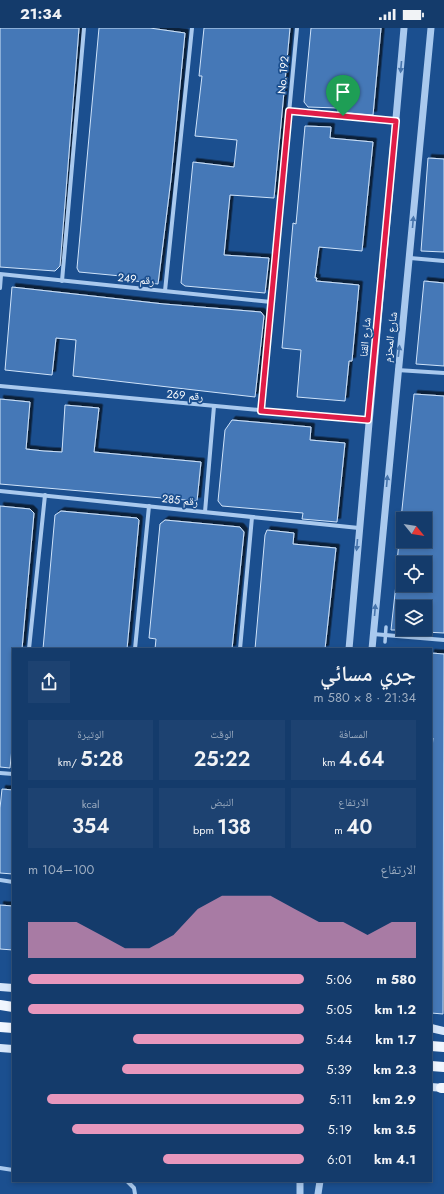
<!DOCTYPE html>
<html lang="ar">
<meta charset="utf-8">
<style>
body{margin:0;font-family:Jost,"Noto Naskh Arabic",sans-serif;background:#1d4271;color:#f1f3f6;direction:rtl;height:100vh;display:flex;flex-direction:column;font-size:15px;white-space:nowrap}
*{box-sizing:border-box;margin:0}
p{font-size:13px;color:#9dadc1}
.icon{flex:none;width:22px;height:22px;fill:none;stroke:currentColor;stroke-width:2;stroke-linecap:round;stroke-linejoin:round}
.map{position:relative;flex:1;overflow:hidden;direction:ltr}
.side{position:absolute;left:12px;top:620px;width:420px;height:534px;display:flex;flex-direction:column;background:#143b6b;border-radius:0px;box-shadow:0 2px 6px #0003,0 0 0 1px #33557e;direction:rtl}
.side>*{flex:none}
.needle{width:26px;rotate:120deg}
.tools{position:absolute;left:396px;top:484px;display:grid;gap:8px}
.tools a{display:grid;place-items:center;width:36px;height:36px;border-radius:0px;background:#143b6b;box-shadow:0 2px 6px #0003,0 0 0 1px #33557e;font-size:20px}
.pin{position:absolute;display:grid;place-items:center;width:34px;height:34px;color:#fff;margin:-41px -17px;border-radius:50% 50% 50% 0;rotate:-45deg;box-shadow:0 0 4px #0007}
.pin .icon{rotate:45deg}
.round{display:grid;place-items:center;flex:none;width:42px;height:42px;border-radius:0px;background:#1d4271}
.summary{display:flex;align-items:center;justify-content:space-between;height:68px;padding:0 16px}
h1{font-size:22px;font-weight:600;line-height:30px}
.figures{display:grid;grid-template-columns:repeat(3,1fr);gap:6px;height:68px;padding:4px 16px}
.figures div{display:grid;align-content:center;border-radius:0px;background:#1d4271;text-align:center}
.figures b{font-size:20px;font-weight:600}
.figures small{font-size:11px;font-weight:400}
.figures p{font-size:11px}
.chart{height:112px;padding:8px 16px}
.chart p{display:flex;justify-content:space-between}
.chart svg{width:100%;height:72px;margin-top:4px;fill:#e797bd;opacity:.7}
ul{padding:0 16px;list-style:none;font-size:13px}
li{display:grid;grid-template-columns:64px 48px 1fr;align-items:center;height:30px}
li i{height:10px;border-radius:5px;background:#e797bd}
.status{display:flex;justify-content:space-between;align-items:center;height:28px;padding:0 20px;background:#143b6b;direction:ltr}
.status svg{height:11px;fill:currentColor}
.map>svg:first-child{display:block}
.building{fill:#4478b7;stroke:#cfe3fa;filter:url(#shadow)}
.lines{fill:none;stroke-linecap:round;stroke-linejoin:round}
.pedestrian{stroke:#a9c9ee;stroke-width:3.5}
.minor{stroke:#a9c9ee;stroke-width:4}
.tertiary{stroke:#a9c9ee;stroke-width:7}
.secondary{stroke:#d6e6fa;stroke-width:8}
.primary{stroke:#f0f6ff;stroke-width:10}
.oneway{fill:#4674ac}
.route-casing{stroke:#fff;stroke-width:8}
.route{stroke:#e11d48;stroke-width:5}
.labels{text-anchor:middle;stroke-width:3.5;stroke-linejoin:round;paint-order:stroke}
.street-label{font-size:11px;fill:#fff;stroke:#1b4f8f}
</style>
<div class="status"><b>21:34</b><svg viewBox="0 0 49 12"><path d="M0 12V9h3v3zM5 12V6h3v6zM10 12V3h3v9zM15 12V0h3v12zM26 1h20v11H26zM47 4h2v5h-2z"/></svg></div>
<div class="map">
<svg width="444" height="1166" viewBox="0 0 444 1166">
<defs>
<filter id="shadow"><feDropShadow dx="3.5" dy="-3.5" stdDeviation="0" flood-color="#0009"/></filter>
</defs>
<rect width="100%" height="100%" fill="#1b4f8f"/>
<!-- building -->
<g class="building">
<path d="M 0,0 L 79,0 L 60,238 L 55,243 L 0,239 Z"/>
<path d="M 99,0 L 150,0 L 185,5 L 171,151 L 158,256 L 120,251 L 121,248 L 79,244 L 77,240 Z"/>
<path d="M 204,0 L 290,0 L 274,170 L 230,167 L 224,227 L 269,230 L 265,265 L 185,258 L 181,255 L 193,134 L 234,139 L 237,112 L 195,108 L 202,48 L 199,48 Z"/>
<path d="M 311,0 L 381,0 L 373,87 L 338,84 L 338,80 L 308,79 L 304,74 Z"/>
<path d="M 305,98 L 331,99 L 330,110 L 373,114 L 362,223 L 319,219 L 315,250 L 317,250 L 316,253 L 359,257 L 352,333 L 349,333 L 345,373 L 297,369 L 301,322 L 282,320 L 293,195 L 296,196 Z"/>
<path d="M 428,130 L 444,131 L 444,224 L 421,223 Z"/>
<path d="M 424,253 L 444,255 L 444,338 L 416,336 Z"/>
<path d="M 12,259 L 164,276 L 261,284 L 264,288 L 255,369 L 73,348 L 76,312 L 56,310 L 52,347 L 5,342 Z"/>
<path d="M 414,366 L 444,368 L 444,605 L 425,604 L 425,579 L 403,579 L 403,602 L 391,602 L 398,538 L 403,539 L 403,557 L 425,557 L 425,535 L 397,535 L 399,513 L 425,513 L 425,491 L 401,491 Z"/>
<path d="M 0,371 L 30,374 L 26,421 L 44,423 L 62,424 L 65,377 L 99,380 L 94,424 L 201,434 L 197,473 L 0,456 Z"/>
<path d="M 232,392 L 311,399 L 310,412 L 345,415 L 337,494 L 302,491 L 303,485 L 222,478 L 218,473 L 225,402 Z"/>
<path d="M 0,478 L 30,481 L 34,485 L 22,621 L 13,621 L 13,710 L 10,740 L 0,739 Z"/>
<path d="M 61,483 L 137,490 L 139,492 L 127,621 L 43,621 L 55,487 Z"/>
<path d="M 165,492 L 240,499 L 244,504 L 232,621 L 155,621 L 156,611 L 149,610 L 160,496 Z"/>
<path d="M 267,502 L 294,505 L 293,516 L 336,520 L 325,621 L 255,621 L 265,507 Z"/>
<path d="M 431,625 L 444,626 L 443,986 L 431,985 L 431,730 L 433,710 L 431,710 Z"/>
<path d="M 2,761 L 13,762 L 13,846 L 0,845 L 0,780 Z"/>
<path d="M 0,877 L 13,878 L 13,922 L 0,921 Z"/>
</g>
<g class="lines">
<!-- pedestrian -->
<path class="pedestrian" d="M 385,614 L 386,599"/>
<!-- minor -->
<g class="minor">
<path d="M 289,83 L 396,93"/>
<path d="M 410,230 L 444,233"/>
<path d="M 0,246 L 271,274"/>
<path d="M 62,253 L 84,0"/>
<path d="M 0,260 L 1,247"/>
<path d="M 165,263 L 192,0"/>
<path d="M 397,342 L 444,345"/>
<path d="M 0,358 L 368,392"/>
<path d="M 261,383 L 297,0"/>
<path d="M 0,463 L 359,500"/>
<path d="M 205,484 L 214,378"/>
<path d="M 373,606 L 444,612"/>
<path d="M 29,621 L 45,467"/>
<path d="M 135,621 L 149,478"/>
<path d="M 240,621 L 252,489"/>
<path d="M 0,745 L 13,746"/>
<path d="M 0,852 L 13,854"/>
<path d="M 0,1140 L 13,1142"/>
<path d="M 127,1153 L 134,1160 L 135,1166"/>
</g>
<!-- tertiary -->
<g class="tertiary">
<path d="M 349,621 L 404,0"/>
<path d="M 372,621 L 431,0"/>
<path d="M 300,1166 L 300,1153"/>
<path d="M 318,1166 L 320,1153"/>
</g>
<!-- secondary -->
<g class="secondary">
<path d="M 0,959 L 13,960"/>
<path d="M 431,1000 L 444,1003"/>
<path d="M 0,1020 L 13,1021"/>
<path d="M 431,1059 L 444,1060"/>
</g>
<!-- primary -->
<g class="primary">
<path d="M 0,977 L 13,979"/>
<path d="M 0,999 L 13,1000"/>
<path d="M 431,1018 L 444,1019"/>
<path d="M 431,1038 L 444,1039"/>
<path d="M 441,1060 L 444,1060"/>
</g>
</g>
<!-- one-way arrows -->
<defs><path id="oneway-solid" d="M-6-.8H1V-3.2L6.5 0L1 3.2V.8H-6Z"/></defs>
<g class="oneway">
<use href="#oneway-solid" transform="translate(401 39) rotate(95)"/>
<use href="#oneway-solid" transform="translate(413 194) rotate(-85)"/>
<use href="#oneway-solid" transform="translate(399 323) rotate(-83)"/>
<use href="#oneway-solid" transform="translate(387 453) rotate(-85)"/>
<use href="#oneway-solid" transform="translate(357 517) rotate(95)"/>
<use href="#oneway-solid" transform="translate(375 582) rotate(-85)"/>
</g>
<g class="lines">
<!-- route casing -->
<g class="route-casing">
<path id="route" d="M 289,83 L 396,93 L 368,392 L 261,383 Z"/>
</g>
<!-- route -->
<use href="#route" class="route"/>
</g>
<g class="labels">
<!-- street labels -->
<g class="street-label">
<text transform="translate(283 47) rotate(-85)" y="4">No. 192</text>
<text transform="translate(136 251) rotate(6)" y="4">رقم 249</text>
<text transform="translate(365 309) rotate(-85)" y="4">شارع القنا</text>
<text transform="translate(390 309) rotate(-83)" y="4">شارع المحزم</text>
<text transform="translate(185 367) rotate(5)" y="4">رقم 269</text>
<text transform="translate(180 472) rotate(6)" y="4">رقم 285</text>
</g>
</g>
</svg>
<div class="tools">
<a><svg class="needle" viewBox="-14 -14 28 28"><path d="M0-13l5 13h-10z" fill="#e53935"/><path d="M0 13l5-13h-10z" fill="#9dadc1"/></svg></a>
<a><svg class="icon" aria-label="locate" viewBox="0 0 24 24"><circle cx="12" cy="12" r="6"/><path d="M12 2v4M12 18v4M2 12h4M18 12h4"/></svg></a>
<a><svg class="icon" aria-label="layers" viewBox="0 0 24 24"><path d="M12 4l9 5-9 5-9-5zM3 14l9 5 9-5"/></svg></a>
</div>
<div class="pin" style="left:343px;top:88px;background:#1e9e55"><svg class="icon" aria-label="arrive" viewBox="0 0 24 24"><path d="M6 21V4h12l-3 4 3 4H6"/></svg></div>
<section class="side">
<div class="summary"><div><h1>جري مسائي</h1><p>21:34 · 8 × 580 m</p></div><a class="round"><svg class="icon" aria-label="share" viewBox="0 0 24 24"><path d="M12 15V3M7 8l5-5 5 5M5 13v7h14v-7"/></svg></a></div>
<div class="figures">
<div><p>المسافة</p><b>4.64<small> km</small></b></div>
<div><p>الوقت</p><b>25:22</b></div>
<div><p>الوتيرة</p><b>5:28<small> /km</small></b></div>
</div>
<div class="figures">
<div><p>الارتفاع</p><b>40<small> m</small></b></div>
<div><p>النبض</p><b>138<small> bpm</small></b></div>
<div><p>kcal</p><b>354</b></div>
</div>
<div class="chart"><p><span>الارتفاع</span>100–104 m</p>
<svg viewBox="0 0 160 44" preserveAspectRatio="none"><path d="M0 44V22L10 22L20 22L30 30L40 38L50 38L60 30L70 14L80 6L90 6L100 6L110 14L120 22L130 22L140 30L150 22L160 22V44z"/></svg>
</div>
<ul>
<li><b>580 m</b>5:06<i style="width:100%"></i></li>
<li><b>1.2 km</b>5:05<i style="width:100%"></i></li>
<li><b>1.7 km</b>5:44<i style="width:62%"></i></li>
<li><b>2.3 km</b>5:39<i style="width:66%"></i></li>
<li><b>2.9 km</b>5:11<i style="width:93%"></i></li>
<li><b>3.5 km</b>5:19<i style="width:84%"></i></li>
<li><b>4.1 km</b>6:01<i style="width:51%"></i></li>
</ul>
</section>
</div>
